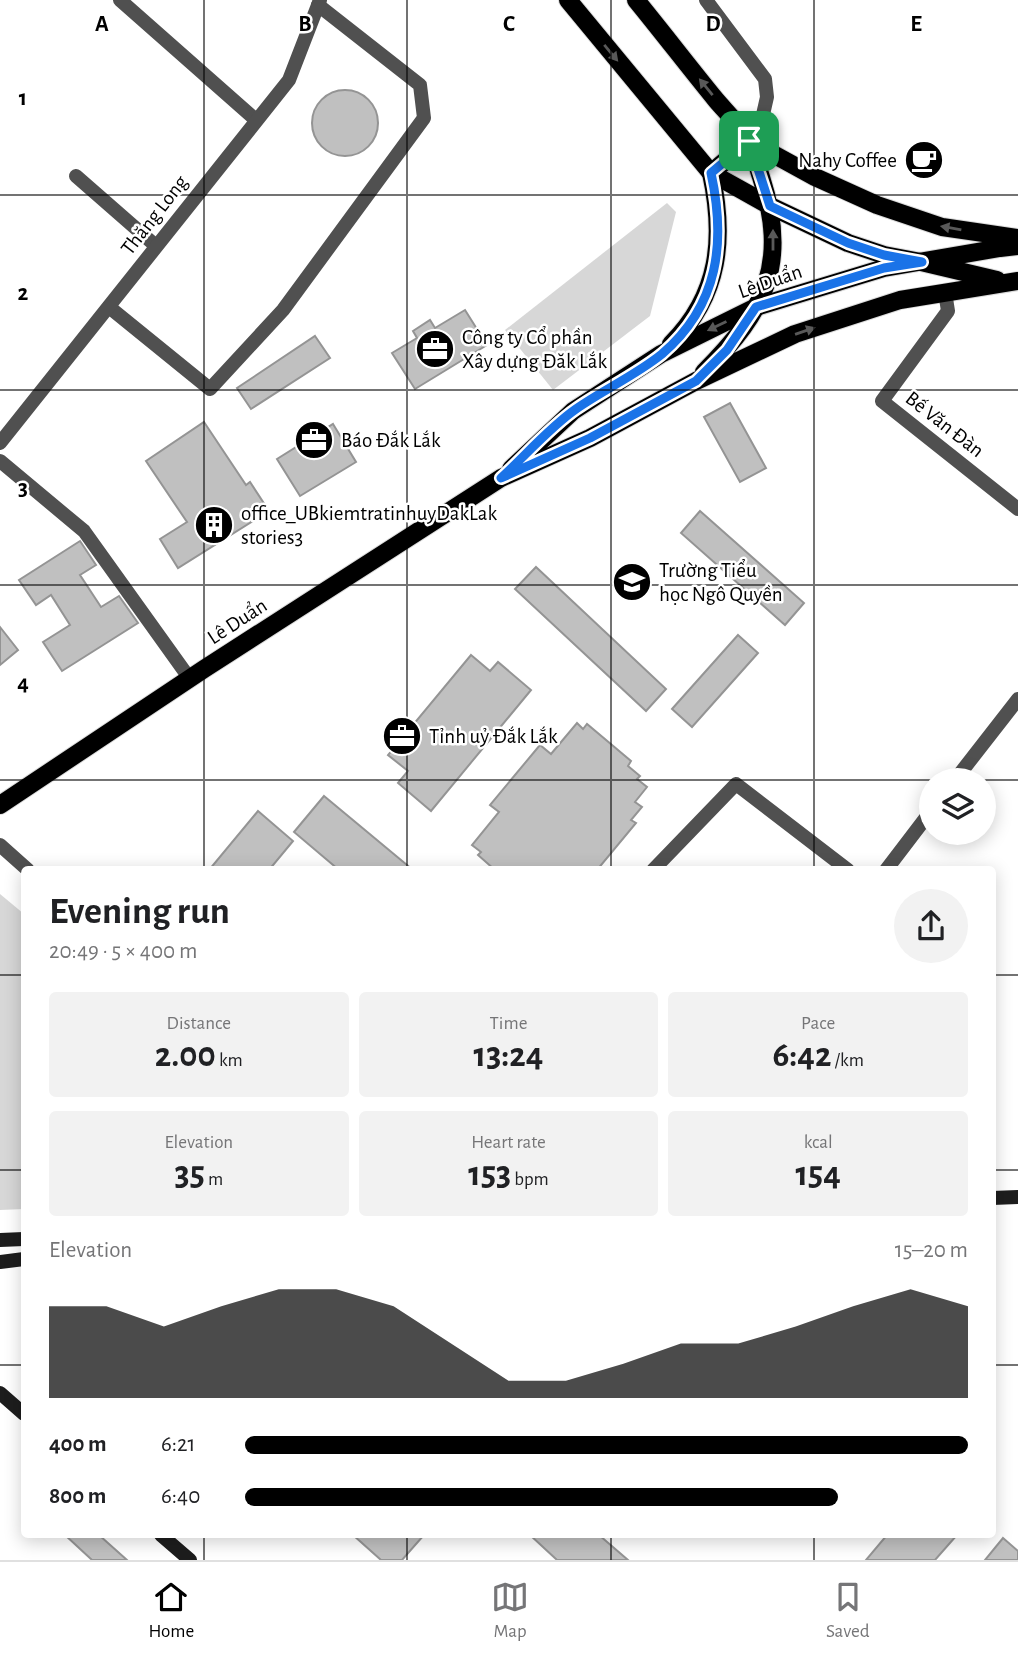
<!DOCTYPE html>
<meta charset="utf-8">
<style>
body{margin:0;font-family:"Alegreya Sans",sans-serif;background:#f2f2f2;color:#202124;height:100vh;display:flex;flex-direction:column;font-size:26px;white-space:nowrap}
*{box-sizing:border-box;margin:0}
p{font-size:23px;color:#757577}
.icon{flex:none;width:38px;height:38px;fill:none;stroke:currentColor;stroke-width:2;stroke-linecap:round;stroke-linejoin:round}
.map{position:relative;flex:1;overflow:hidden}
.details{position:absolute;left:21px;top:866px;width:975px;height:672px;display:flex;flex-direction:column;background:#fff;border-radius:7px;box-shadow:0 4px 18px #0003}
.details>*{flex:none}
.fabs{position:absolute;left:919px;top:768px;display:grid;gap:14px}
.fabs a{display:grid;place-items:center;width:77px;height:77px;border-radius:50%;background:#fff;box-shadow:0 4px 18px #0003;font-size:35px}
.pin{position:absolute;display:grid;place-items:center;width:60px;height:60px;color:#fff;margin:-30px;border-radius:14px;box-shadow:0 4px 10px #0006}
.round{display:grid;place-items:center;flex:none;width:74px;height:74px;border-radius:37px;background:#f2f2f2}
.summary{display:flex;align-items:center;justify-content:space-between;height:119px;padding:0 28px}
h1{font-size:38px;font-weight:700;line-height:52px}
.metrics{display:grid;grid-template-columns:repeat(3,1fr);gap:10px;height:119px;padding:7px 28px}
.metrics div{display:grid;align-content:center;border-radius:7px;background:#f2f2f2;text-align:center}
.metrics b{font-size:35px;font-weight:700}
.metrics small{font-size:19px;font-weight:400}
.metrics p{font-size:19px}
.chart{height:196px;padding:14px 28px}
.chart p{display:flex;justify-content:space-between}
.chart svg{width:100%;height:126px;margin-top:7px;fill:#000;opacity:.7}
ul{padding:0 28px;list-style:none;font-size:23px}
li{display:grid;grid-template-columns:112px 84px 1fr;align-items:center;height:52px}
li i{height:18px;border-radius:9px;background:#000}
.menu{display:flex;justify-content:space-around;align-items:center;height:98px;border-top:2px solid #e0e0e0;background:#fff;font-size:19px;color:#757577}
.menu a{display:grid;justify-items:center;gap:4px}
.menu .on{color:#000}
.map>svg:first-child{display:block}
.green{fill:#d7d7d7}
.building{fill:#c0c0c0;stroke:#949494;stroke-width:2}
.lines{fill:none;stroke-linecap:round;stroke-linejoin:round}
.primary-casing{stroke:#dbdbdb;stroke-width:20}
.street{stroke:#505050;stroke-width:14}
.secondary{stroke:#1d1d1d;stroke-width:14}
.primary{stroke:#000;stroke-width:18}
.oneway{fill:#595959}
.route-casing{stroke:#fff;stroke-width:14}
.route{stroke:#1a73e8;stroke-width:9}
.grid{fill:none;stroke:#000;stroke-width:2;stroke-opacity:0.55}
.labels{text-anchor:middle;stroke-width:5;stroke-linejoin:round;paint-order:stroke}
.poi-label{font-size:21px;fill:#000;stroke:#fff;text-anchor:start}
.street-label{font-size:21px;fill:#000;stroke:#fff}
.grid-label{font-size:23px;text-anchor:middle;font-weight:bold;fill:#000;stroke:#fff;stroke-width:5;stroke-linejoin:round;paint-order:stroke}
</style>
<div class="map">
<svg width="1018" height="1560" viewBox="0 0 1018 1560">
<rect width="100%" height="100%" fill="#fff"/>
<!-- green -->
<g class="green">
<path d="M 667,203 L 676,212 L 650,316 L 553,390 L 505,330 Z"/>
<path d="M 0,894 L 24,914 L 24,1209 L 0,1210 Z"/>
</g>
<!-- building -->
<g class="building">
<circle cx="345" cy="123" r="33"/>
<path d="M 465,310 L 487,345 L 415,389 L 392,353 L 417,338 L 413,331 L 430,320 L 435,328 Z"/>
<path d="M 315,336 L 330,358 L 251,409 L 237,388 Z"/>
<path d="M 730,403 L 766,468 L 740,482 L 704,417 Z"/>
<path d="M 204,422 L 246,485 L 250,482 L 269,511 L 178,568 L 160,539 L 187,522 L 146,461 Z"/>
<path d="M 333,424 L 356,462 L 300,496 L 277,459 Z"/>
<path d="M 700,511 L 804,603 L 785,625 L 681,533 Z"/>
<path d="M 80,541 L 96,565 L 80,575 L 101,607 L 119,596 L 138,623 L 62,671 L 43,642 L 70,625 L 51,595 L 36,605 L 19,580 Z"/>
<path d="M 536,567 L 666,689 L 646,711 L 515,589 Z"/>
<path d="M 0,627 L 18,650 L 0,665 Z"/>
<path d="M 738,635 L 758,653 L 692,727 L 672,709 Z"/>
<path d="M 471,655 L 490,671 L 498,662 L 531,690 L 431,811 L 398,783 L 408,771 L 388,755 Z"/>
<path d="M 577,723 L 583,729 L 587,724 L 631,761 L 628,766 L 640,776 L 637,779 L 647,787 L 635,802 L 642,807 L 631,820 L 636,823 L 597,870 L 495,870 L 478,855 L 481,852 L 472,845 L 499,812 L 490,805 L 540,745 L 551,754 Z"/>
<path d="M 324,796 L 413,870 L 339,870 L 294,832 Z"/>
<path d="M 258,811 L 293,841 L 269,870 L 209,870 Z"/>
<path d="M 65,1535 L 99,1535 L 127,1560 L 92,1560 Z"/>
<path d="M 353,1535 L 424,1535 L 402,1560 L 381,1560 Z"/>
<path d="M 530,1535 L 599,1535 L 628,1560 L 557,1560 Z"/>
<path d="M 887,1535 L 957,1535 L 935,1560 L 866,1560 Z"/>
<path d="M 1003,1538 L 1018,1551 L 1018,1560 L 985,1560 Z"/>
</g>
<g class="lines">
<!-- primary casing -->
<g class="primary-casing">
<g id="primary">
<path d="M 568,0 L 711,173 L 770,206 L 848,243 L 884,255 L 921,262 L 997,280"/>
<path d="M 636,0 C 663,33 689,67 716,100 C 727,113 742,127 749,142 C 755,152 757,166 761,177 C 789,263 766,310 704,372"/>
<path d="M 749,141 L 815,177 L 877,205 L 942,227 L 1018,238"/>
<path d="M 711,173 L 749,141"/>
<path d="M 671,344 C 720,295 725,238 711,173"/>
<path d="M 511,469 L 573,411 L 661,354 L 756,307 L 884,268 L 1000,248 L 1018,246"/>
<path d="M 0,805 L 204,669 L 501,478 L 590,438 L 696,381 L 795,334 L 900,300 L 1018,281"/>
</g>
</g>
<!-- street -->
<g class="street">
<path d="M 120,0 L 256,120"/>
<path d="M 706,0 L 765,79 L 767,97 L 762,119 L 749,141"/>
<path d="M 76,176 L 156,246"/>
<path d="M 945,292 L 948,311 L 882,401 L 1018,509"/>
<path d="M 109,307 L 210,389 L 283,310 L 424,118 L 420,85 L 318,5"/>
<path d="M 0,443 L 289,80 L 320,0"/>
<path d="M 0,461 L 84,531 L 190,679"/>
<path d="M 955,780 L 1018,699"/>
<path d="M 0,845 L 28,870"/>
<path d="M 653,870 L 736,784 L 848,870"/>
<path d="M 886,870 L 931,811"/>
</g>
<!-- secondary -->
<g class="secondary">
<path d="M 992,1198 L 1018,1197"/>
<path d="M 0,1240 L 24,1239"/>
<path d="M 0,1262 L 24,1259"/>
<path d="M 0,1393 L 24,1414"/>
<path d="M 161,1535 L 190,1560"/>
</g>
<!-- primary -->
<use href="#primary" class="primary"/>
</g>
<!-- one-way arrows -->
<defs><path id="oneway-solid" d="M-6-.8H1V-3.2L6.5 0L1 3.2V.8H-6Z" transform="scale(1.75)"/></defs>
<g class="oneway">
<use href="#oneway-solid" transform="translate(611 53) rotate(50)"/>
<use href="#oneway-solid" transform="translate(706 87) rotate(-129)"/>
<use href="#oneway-solid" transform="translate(951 228) rotate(-170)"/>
<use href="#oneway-solid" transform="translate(773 240) rotate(-90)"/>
<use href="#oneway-solid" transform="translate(717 326) rotate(154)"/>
<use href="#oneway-solid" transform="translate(805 331) rotate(-19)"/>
</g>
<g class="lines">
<!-- route casing -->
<g class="route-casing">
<path id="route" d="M 749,141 L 770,206 L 848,243 L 884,255 L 922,262 L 884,268 L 756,307 L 727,350 L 696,381 L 590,438 L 501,478 C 525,456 550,427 576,409 C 603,390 636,375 662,354 C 719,305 726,242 711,173 Z"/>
</g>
<!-- route -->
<use href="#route" class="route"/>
</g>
<!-- grid -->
<path class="grid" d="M 204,0 L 204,870M 407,0 L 407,870M 611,0 L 611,870M 814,0 L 814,870M 0,195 L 1018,195M 0,390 L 1018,390M 0,585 L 1018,585M 0,780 L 1018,780M 0,975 L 24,975M 992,975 L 1018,975M 0,1170 L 24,1170M 992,1170 L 1018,1170M 0,1365 L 24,1365M 992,1365 L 1018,1365M 204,1535 L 204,1560M 407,1535 L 407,1560M 611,1535 L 611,1560M 814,1535 L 814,1560"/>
<!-- icons -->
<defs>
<g id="cafe-disc" transform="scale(2.0125)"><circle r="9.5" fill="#000" stroke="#fff"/><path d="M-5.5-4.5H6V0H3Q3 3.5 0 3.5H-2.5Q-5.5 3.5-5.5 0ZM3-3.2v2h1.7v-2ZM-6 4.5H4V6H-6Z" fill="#fff"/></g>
<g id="office-disc" transform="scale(2.0125)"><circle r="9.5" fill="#000" stroke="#fff"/><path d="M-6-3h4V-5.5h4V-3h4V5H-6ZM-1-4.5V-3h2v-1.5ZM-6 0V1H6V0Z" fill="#fff"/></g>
<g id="building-disc" transform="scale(2.0125)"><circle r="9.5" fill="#000" stroke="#fff"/><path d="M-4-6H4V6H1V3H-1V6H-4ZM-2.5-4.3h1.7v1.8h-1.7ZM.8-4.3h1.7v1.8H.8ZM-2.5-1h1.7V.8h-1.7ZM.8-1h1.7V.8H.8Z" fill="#fff"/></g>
<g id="school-disc" transform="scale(2.0125)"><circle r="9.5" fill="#000" stroke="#fff"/><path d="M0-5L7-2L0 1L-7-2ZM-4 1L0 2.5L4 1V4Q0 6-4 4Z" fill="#fff"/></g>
</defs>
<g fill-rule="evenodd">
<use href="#cafe-disc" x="924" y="160"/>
<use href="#office-disc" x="435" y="349"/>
<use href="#office-disc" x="314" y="440"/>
<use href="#building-disc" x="214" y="525"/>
<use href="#school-disc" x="632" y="582"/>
<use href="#office-disc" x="402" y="736"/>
</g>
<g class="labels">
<!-- poi labels -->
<g class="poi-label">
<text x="897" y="167" text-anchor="end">Nahy Coffee</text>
<text x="462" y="344">Công ty Cổ phần<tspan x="462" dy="24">Xây dựng Đăk Lắk</tspan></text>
<text x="341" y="447">Báo Đắk Lắk</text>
<text x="241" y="520">office_UBkiemtratinhuyDakLak<tspan x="241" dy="24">stories3</tspan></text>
<text x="659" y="577">Trường Tiểu<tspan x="659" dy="24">học Ngô Quyền</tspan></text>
<text x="429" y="743">Tỉnh uỷ Đắk Lắk</text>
</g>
<!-- street labels -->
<g class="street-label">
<text transform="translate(154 215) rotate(-52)" y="7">Thăng Long</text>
<text transform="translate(770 281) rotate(-19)" y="7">Lê Duẩn</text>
<text transform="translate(945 424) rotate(38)" y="7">Bế Văn Đàn</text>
<text transform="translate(237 621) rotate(-33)" y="7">Lê Duẩn</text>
</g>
</g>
<g class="grid-label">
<text x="102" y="31">A</text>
<text x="305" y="31">B</text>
<text x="509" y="31">C</text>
<text x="713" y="31">D</text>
<text x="916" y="31">E</text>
<text x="23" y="105">1</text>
<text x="23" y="300">2</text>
<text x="23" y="495">3</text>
<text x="23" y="690">4</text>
</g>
</svg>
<div class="fabs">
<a><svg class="icon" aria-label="layers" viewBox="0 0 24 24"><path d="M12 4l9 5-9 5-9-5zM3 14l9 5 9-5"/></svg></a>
</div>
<div class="pin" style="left:749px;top:141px;background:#1e9e55"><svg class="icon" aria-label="arrive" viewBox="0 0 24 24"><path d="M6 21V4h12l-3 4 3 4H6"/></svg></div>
<section class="details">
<div class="summary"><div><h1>Evening run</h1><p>20:49 · 5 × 400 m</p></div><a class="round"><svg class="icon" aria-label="share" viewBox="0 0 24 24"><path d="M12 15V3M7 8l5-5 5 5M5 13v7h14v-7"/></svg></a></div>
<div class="metrics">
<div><p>Distance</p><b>2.00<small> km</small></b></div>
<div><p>Time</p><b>13:24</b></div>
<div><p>Pace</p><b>6:42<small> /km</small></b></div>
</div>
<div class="metrics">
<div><p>Elevation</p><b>35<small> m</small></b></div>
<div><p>Heart rate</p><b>153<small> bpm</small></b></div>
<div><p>kcal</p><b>154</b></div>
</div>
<div class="chart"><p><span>Elevation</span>15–20 m</p>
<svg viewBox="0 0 160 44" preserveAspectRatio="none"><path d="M0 44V12L10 12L20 19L30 12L40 6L50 6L60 12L70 25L80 38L90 38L100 32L110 25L120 25L130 19L140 12L150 6L160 12V44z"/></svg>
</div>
<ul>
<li><b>400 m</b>6:21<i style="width:100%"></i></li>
<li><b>800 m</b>6:40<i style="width:82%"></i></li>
</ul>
</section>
</div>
<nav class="menu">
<a class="on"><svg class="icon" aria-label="home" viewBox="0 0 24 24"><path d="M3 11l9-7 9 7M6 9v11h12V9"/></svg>Home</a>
<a><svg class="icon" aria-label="map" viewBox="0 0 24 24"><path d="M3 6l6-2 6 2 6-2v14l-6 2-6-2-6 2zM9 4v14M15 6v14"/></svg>Map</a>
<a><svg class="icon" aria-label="saved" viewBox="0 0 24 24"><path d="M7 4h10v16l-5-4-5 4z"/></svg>Saved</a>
</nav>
